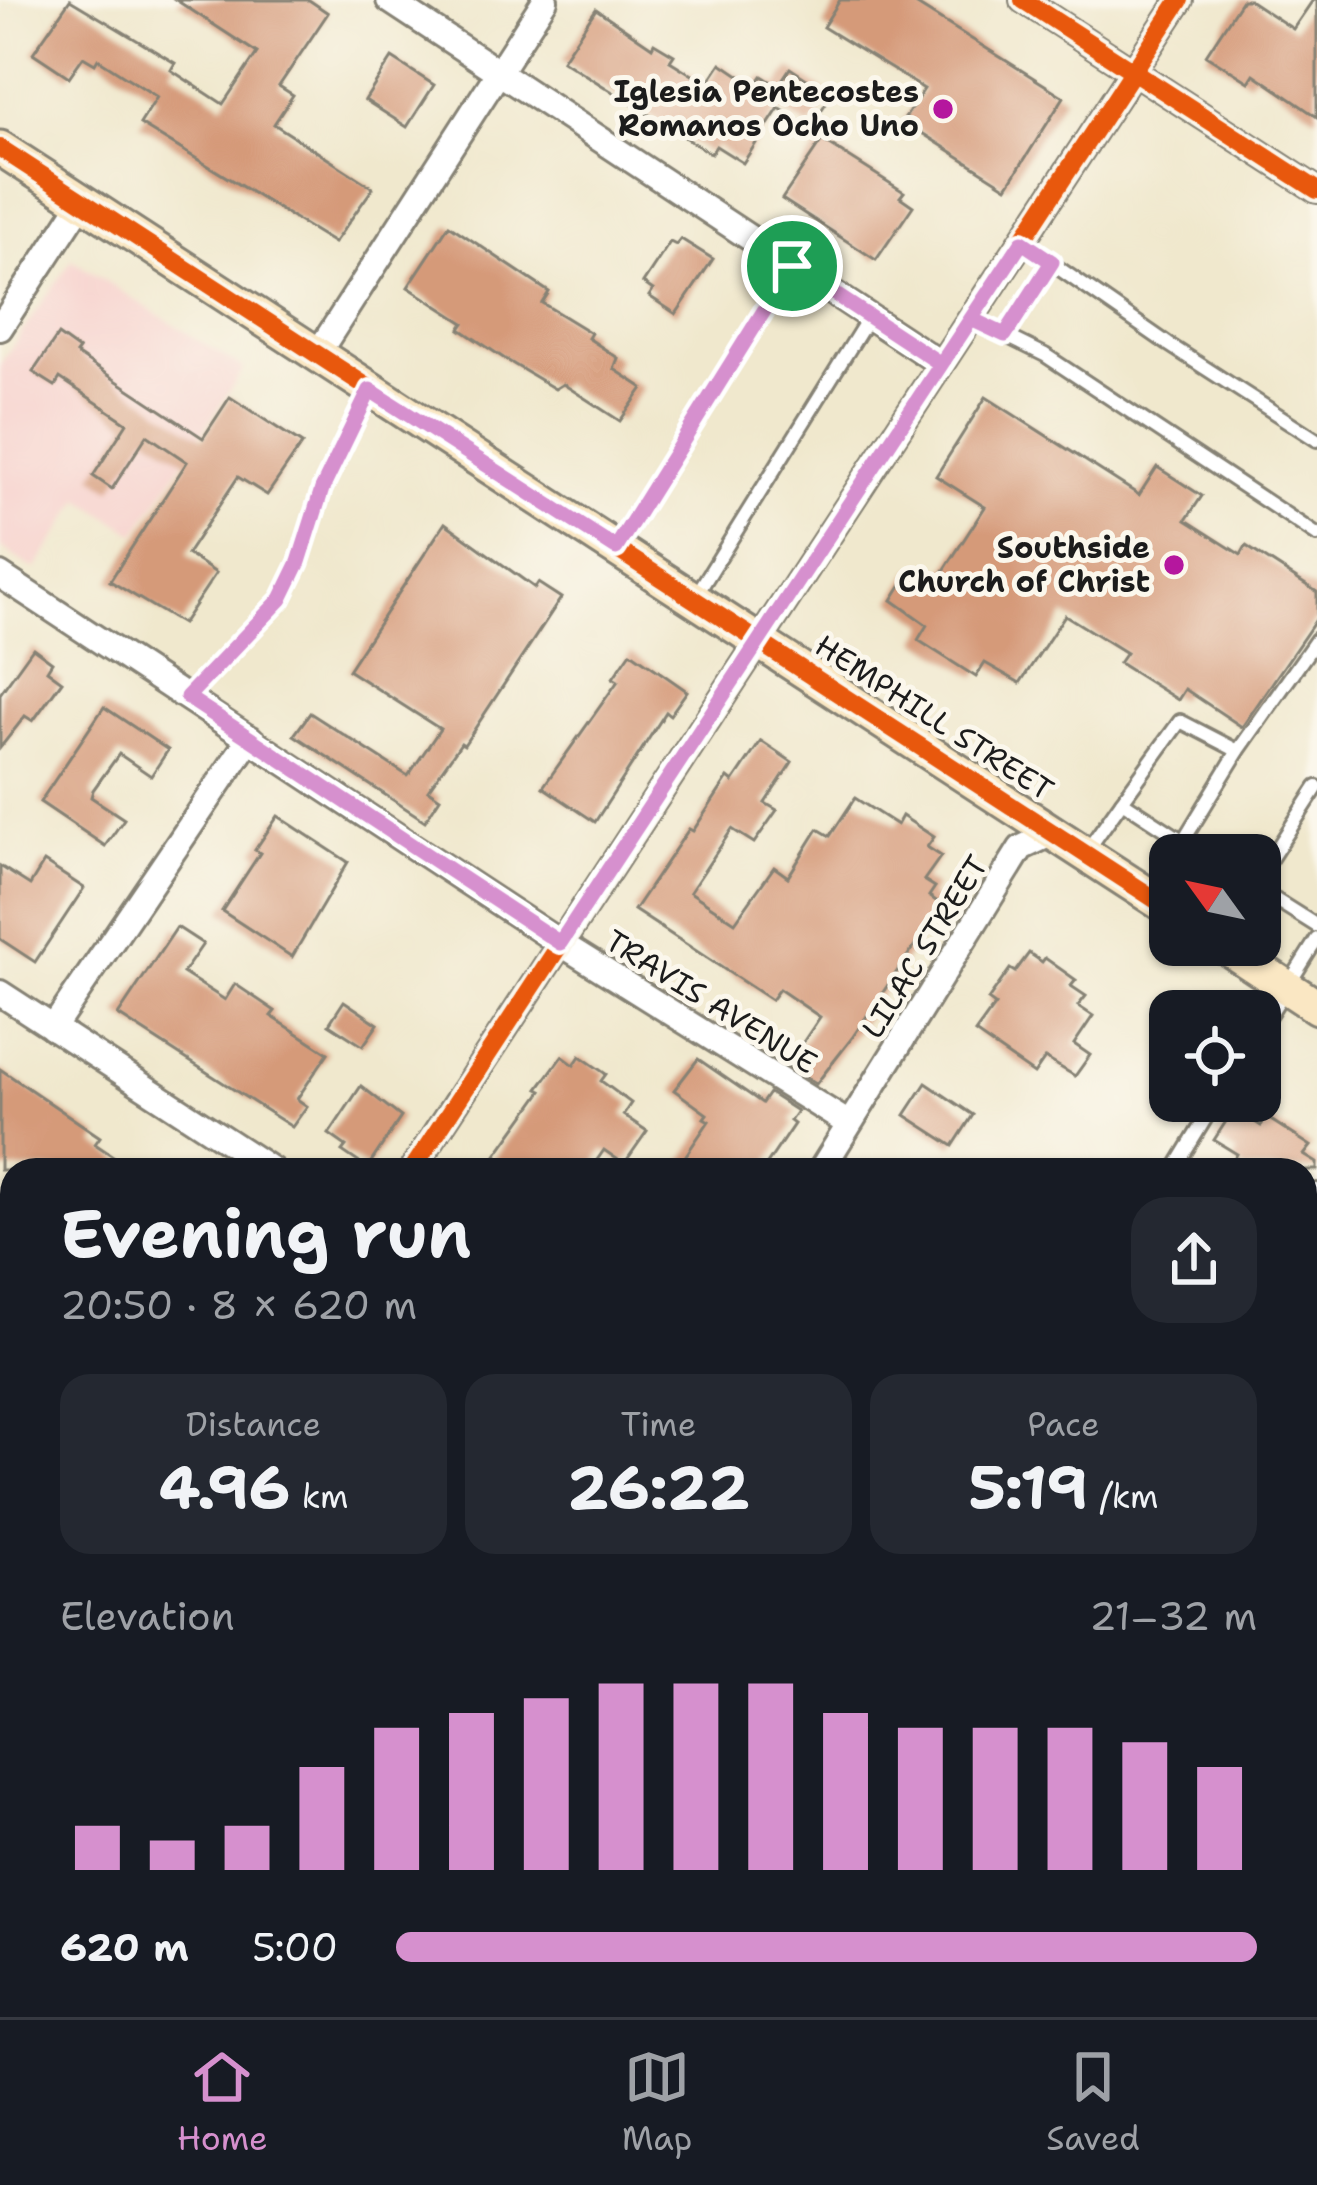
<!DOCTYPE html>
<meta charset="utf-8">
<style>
body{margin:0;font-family:"Shantell Sans",sans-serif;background:#242831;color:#f1f3f6;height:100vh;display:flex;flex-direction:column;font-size:45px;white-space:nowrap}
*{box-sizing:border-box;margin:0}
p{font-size:39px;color:#9ea1a6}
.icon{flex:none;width:66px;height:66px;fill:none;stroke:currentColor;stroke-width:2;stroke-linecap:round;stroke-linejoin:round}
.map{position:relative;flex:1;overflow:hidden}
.drawer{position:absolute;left:0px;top:1158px;width:1317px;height:861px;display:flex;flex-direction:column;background:#171b24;border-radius:36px 36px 0 0;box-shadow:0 3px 9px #0004}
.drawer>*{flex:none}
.needle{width:78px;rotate:303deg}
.controls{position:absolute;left:1149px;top:834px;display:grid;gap:24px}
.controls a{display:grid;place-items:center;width:132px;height:132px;border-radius:24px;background:#171b24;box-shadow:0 3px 9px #0004;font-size:60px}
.pin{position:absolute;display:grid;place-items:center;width:102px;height:102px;color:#fff;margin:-51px;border:6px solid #fff;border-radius:50%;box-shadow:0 3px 12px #0007}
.round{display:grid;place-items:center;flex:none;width:126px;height:126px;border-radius:36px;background:#242831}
.summary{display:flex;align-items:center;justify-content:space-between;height:204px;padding:0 60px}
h1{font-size:66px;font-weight:700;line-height:90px}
.metrics{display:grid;grid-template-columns:repeat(3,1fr);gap:18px;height:204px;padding:12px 60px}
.metrics div{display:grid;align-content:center;border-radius:30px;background:#242831;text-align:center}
.metrics b{font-size:60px;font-weight:700}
.metrics small{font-size:33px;font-weight:400}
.metrics p{font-size:33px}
.chart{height:336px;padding:24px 60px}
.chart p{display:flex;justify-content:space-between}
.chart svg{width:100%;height:216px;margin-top:12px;stroke:#d690ce;stroke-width:6}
ul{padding:0 60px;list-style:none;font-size:39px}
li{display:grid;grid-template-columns:192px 144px 1fr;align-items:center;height:90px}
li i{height:30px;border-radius:15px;background:#d690ce}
.menu{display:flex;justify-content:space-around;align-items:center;height:168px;border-top:3px solid #363941;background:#171b24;font-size:33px;color:#9ea1a6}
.menu a{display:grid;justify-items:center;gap:6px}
.menu .selected{color:#d690ce}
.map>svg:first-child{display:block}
.built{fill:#f7d0cc}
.building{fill:#d59a79}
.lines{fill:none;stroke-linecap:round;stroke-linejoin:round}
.service-casing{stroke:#868274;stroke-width:18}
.minor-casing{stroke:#868274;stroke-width:30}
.secondary-casing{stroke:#868274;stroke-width:39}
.service{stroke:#fff;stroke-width:12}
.minor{stroke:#fff;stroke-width:24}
.secondary{stroke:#fae7c3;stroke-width:33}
.cycleway-casing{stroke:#fbf7ec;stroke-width:26}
.cycleway{stroke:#e8590c;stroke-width:18}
.route-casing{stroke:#fff;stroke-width:24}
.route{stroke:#d690ce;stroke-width:15}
.poi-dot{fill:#b5179e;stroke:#fbf7ec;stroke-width:4.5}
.labels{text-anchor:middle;stroke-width:10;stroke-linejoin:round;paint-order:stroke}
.poi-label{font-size:30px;font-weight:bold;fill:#1c1c1c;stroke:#fbf7ec;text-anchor:end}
.street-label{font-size:30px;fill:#1c1c1c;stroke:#fbf7ec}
</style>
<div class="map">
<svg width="1317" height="2017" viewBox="0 0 1317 2017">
<rect width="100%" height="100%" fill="#fbf7ec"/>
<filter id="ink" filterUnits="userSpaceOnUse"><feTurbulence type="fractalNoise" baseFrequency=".00833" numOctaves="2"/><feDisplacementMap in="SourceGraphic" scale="24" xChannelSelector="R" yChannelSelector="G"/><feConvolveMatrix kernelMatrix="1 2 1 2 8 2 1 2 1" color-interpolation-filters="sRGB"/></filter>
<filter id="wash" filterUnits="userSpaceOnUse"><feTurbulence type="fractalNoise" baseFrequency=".004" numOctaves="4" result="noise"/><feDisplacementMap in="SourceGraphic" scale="48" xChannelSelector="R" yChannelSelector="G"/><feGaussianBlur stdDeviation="2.7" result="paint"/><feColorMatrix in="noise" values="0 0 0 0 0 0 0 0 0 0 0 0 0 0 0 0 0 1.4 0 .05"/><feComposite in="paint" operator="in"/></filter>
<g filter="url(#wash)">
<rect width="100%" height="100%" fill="#f0e8cd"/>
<!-- built -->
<path class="built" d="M 72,260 L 244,369 L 136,534 L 81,499 L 35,570 L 0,547 L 0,364 Z"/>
<g id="blocks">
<!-- building -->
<g class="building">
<path d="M 70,0 L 175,63 L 171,70 L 223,104 L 257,53 L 176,0 L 309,0 L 328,13 L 279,86 L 293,95 L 274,124 L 373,188 L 334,243 L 140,124 L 157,97 L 98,59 L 95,64 L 83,57 L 69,77 L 33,53 Z"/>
<path d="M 840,0 L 909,0 L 1064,97 L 1007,187 L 903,121 L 924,89 L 823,27 Z"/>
<path d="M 1242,0 L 1249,0 L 1293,29 L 1313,0 L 1317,0 L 1317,117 L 1254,74 L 1249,82 L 1206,55 Z"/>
<path d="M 596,9 L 652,47 L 654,43 L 674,55 L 670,61 L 707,84 L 721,63 L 755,86 L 762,76 L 778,86 L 790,68 L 831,95 L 810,128 L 779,108 L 743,163 L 716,146 L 711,154 L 562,60 Z"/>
<path d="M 392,58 L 434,85 L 407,127 L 365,100 Z"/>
<path d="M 822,140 L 904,192 L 900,197 L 913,206 L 876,260 L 782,199 Z"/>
<path d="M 449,225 L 549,292 L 542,303 L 591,333 L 588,338 L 618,358 L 614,369 L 643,388 L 620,421 L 563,384 L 555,389 L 505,359 L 460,329 L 464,323 L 408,287 Z"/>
<path d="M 681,239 L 713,259 L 676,314 L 649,296 L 653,290 L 643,283 L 670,242 L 676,245 Z"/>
<path d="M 58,335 L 79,350 L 76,354 L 203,438 L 230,397 L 302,444 L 267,495 L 238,477 L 187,554 L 216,573 L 182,624 L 110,581 L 187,462 L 147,435 L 112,489 L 93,476 L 127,423 L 60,378 L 55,386 L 33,372 Z"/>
<path d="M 986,397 L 1139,495 L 1157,467 L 1202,496 L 1186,520 L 1241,555 L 1246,546 L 1317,592 L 1317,618 L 1242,727 L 1185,689 L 1178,700 L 1119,663 L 1126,653 L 1065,615 L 1020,683 L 985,663 L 976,677 L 918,640 L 927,625 L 892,600 L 912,568 L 936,583 L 985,507 L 936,476 Z"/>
<path d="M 445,523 L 535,588 L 538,583 L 561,598 L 464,745 L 461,743 L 428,790 L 440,798 L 425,821 L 294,735 L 310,713 L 408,776 L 440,729 L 348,670 Z"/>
<path d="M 33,648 L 52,662 L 47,670 L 62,681 L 33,721 L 25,716 L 0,748 L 0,694 Z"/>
<path d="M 631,652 L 687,691 L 670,715 L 666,712 L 595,822 L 543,787 L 618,681 L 613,678 Z"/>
<path d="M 104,707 L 168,750 L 151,776 L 119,754 L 93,790 L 91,797 L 124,819 L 105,846 L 40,802 Z"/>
<path d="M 761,741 L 792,762 L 765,803 L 777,810 L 754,843 L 732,829 L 690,892 L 735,922 L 774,867 L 788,877 L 818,829 L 830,836 L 855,798 L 897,825 L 902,816 L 934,837 L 927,847 L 941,856 L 924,880 L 935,887 L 929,896 L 942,905 L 852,1038 L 816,1084 L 787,1066 L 820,1017 L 779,989 L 771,1000 L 634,910 L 689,829 L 693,831 L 728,778 L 733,782 Z"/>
<path d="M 278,816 L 348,862 L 292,957 L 222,911 L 260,853 L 255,850 Z"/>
<path d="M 44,862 L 84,888 L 35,962 L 0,939 L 0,866 L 30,885 Z"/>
<path d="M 177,927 L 203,944 L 183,973 L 225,1000 L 235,984 L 275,1011 L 271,1016 L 328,1053 L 297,1099 L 307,1106 L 292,1127 L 118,1015 Z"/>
<path d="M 1029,953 L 1042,962 L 1045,958 L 1076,980 L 1071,986 L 1086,996 L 1078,1006 L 1093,1016 L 1074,1044 L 1090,1055 L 1075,1076 L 1045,1058 L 1034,1074 L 975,1033 L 995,1005 L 988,1000 L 1010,969 L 1015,972 Z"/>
<path d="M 344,1001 L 378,1024 L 363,1046 L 329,1024 Z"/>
<path d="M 562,1056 L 574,1065 L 580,1056 L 606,1074 L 601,1081 L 631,1103 L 623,1115 L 647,1131 L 624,1164 L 604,1150 L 590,1170 L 504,1170 L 492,1161 L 542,1091 L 538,1089 Z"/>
<path d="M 698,1059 L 762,1103 L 769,1093 L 797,1111 L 790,1121 L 794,1124 L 763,1170 L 676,1170 L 709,1121 L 704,1118 L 707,1114 L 674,1090 Z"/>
<path d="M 0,1069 L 100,1137 L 95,1144 L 134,1170 L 0,1170 Z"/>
<path d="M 926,1083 L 973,1115 L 953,1146 L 905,1115 Z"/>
<path d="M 361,1086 L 401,1117 L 367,1168 L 342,1151 L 346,1146 L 329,1134 Z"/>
<path d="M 1234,1109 L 1261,1126 L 1266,1117 L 1311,1146 L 1304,1155 L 1317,1163 L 1317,1170 L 1246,1170 L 1233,1161 L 1237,1154 L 1214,1140 Z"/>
</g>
</g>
</g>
<g filter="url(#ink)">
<use href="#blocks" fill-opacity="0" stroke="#868274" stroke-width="3"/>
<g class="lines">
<!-- service casing -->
<g class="service-casing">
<g id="service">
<path d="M 1021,242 L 1168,344 L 1317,440"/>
<path d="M 972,319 L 1045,355 L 1317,535"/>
<path d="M 1005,335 L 1052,262"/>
<path d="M 617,547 L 792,266"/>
<path d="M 695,597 L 869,317"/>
<path d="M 187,697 L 281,599 L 299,562 L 322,489 L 370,390"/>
<path d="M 1122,801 L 1180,721 L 1238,751 L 1317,639"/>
<path d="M 1183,841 L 1238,751"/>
<path d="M 1086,852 L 1122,801 L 1205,855"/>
<path d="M 1260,875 L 1317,787"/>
<path d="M 1260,890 L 1317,926"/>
<path d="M 1260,1030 L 1317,939"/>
<path d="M 830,1155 L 853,1170"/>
<path d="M 1174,1170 L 1216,1101"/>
<path d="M 1305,1208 L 1317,1190"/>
<path d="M 1305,1468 L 1317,1476"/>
</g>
</g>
<!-- minor casing -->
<g class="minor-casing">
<g id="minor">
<path d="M 389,0 L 941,364"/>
<path d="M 1023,0 L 1317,190"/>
<path d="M 0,328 L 82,202"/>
<path d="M 316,356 L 545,0"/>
<path d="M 0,575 L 560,943 L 849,1124"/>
<path d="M 0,993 L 272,1170"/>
<path d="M 53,1028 L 250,738"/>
<path d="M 412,1170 L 1180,0"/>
<path d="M 821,1170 L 1021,848 L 1055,832"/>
<path d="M 0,1411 L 12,1419"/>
<path d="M 1305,1440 L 1317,1422"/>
<path d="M 0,1806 L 12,1787"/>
<path d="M 0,1844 L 12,1852"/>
<path d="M 1305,1845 L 1317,1853"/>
<path d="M 248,2007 L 263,2017"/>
<path d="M 915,2007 L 931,2017"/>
<path d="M 162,2017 L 169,2007"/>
</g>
</g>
<!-- secondary casing -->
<g class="secondary-casing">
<g id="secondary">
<path d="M 0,148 L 1170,909"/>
<path d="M 1223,945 L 1317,1007"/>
</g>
</g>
<!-- service -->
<use href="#service" class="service"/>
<!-- minor -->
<use href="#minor" class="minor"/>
<!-- secondary -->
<use href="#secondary" class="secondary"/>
<!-- cycleway casing -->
<g class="cycleway-casing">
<g id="cycleway">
<path d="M 1023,0 L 1317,190"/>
<path d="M 0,148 L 1170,909"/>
<path d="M 412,1170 L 1180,0"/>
</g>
</g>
<!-- cycleway -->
<use href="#cycleway" class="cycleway"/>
</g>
</g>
<g class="lines" filter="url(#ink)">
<!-- route casing -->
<g class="route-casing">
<path id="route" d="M 792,266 L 616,548 L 370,390 L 322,489 L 299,562 L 281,599 L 187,697 L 560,943 L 971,319 L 1005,335 L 1052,262 L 1022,242 L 941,364 L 792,266"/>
</g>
<!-- route -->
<use href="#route" class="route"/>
</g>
<!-- markers -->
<g class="poi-dot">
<circle cx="943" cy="109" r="12"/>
<circle cx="1174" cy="565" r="12"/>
</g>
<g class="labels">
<!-- poi labels -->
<g class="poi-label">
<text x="919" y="102">Iglesia Pentecostes<tspan x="919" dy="34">Romanos Ocho Uno</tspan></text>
<text x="1150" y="558">Southside<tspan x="1150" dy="34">Church of Christ</tspan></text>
</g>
<!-- street labels -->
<g class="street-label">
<text transform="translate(934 718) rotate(33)" y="10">HEMPHILL STREET</text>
<text transform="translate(925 947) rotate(-58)" y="10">LILAC STREET</text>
<text transform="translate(711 1002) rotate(32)" y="10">TRAVIS AVENUE</text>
</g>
</g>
</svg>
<div class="controls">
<a><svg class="needle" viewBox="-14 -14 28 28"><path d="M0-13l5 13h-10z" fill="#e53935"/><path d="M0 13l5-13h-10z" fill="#9ea1a6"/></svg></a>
<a><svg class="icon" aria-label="locate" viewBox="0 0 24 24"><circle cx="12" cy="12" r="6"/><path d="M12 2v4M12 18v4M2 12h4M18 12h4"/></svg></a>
</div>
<div class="pin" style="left:792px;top:266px;background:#1e9e55"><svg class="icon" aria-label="arrive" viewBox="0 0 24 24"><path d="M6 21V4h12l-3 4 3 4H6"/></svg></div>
<section class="drawer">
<div class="summary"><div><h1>Evening run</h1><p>20:50 · 8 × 620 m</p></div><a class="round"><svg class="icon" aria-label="share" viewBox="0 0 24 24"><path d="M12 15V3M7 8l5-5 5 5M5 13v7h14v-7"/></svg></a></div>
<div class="metrics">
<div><p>Distance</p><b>4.96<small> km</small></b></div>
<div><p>Time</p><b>26:22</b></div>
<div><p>Pace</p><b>5:19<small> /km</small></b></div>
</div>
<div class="chart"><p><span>Elevation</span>21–32 m</p>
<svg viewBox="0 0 160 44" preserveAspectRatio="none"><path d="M5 44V35M15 44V38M25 44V35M35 44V23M45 44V15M55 44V12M65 44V9M75 44V6M85 44V6M95 44V6M105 44V12M115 44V15M125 44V15M135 44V15M145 44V18M155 44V23"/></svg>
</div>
<ul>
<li><b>620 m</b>5:00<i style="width:100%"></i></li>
</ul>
</section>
</div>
<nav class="menu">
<a class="selected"><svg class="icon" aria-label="home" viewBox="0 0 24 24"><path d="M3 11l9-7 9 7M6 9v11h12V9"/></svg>Home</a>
<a><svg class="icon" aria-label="map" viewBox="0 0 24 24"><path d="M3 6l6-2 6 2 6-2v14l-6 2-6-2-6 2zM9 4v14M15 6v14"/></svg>Map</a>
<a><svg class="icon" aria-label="saved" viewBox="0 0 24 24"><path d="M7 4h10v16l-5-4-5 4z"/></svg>Saved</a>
</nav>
